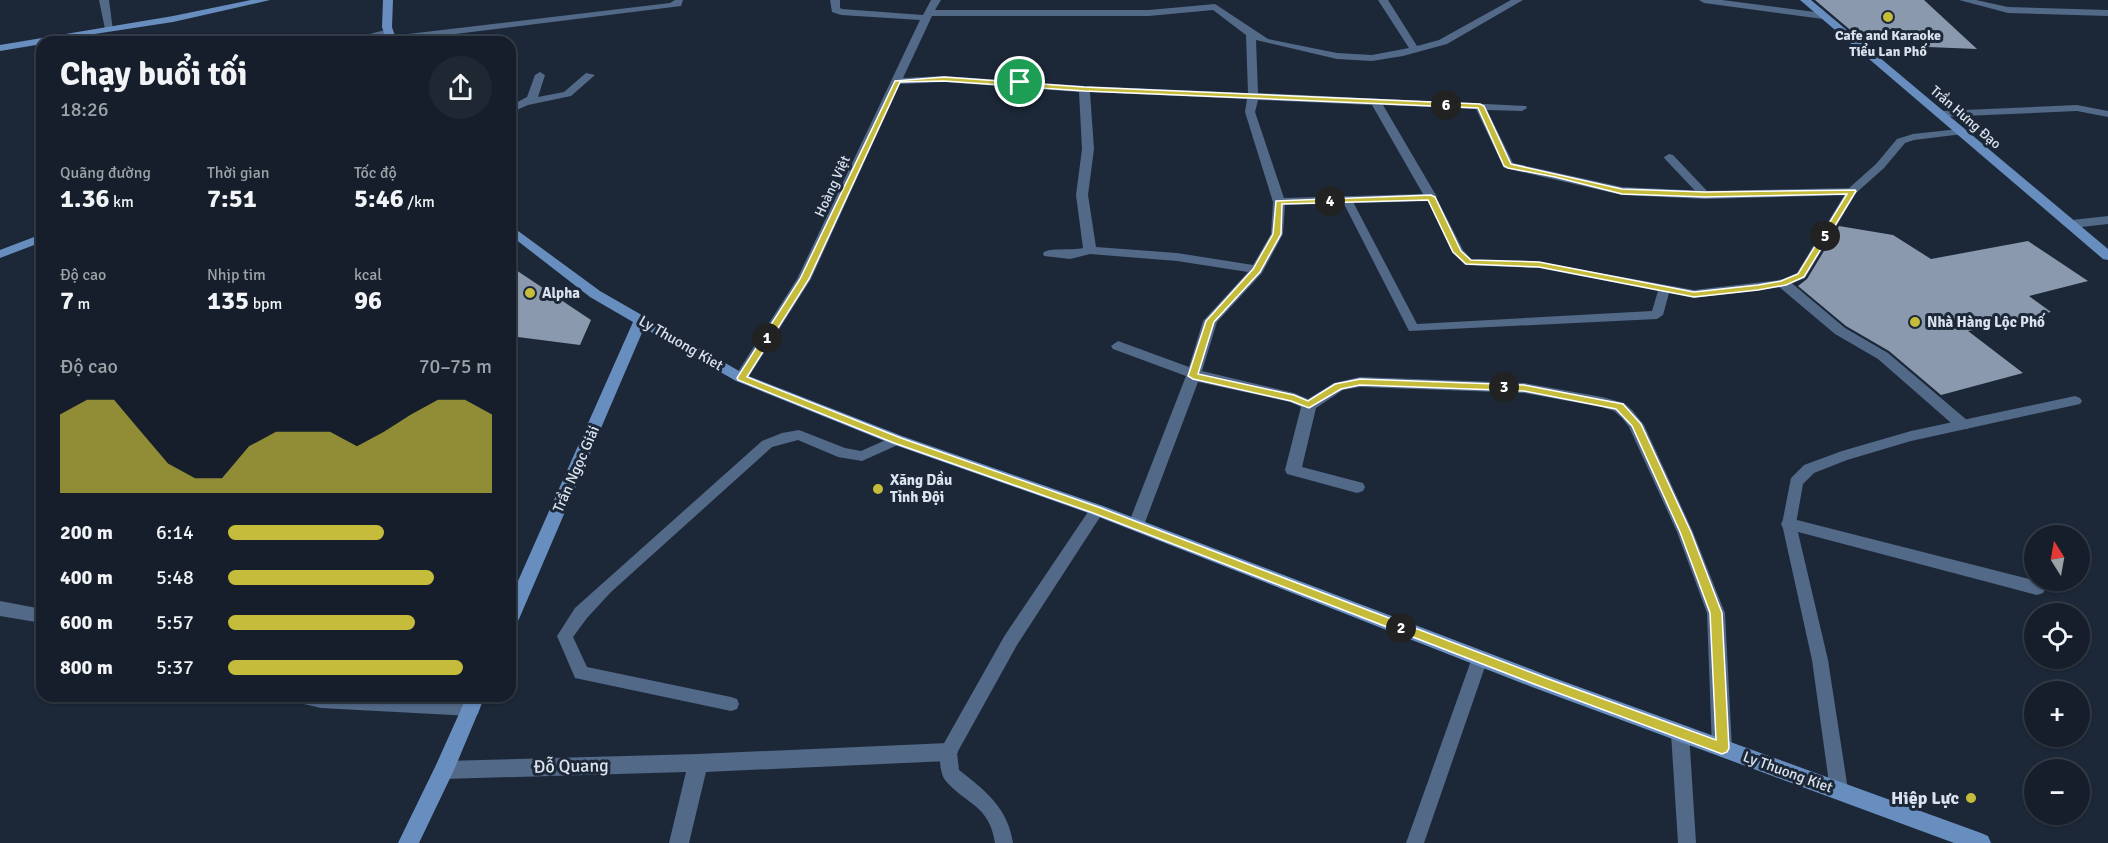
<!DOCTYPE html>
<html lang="vi">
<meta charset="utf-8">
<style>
body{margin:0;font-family:Signika,sans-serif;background:#1e2732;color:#f1f3f6;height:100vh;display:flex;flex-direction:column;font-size:22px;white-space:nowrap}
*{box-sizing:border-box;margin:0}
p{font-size:20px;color:#9da2a8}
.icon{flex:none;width:33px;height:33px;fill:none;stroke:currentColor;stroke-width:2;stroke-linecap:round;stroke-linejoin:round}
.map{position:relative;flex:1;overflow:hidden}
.sheet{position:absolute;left:36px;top:36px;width:480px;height:666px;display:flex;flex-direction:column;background:#151e2a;border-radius:18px;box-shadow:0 2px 4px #0004,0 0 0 2px #343c47}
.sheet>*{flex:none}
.needle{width:39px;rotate:349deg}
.tools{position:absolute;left:2024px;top:525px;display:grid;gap:12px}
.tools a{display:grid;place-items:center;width:66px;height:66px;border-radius:50%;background:#151e2a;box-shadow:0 2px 4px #0004,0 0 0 2px #343c47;font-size:30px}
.pin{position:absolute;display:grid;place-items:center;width:51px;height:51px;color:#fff;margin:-26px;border:3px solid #fff;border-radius:50%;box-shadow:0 2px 6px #0007}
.km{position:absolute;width:30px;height:30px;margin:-15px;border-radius:50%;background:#222;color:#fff;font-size:16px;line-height:30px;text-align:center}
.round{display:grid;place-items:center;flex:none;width:63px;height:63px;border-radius:32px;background:#1e2732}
.head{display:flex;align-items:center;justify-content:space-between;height:102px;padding:0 24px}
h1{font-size:33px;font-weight:800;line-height:45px}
.figures{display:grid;grid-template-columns:repeat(3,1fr);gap:9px;height:102px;padding:6px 24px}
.figures div{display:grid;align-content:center}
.figures b{font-size:26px;font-weight:800}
.figures small{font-size:16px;font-weight:400}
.figures p{font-size:16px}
.chart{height:168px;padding:12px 24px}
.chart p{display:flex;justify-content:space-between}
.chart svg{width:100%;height:108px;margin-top:6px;fill:#c6bc3c;opacity:.7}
ul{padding:0 24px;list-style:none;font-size:20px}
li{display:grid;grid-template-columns:96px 72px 1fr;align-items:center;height:45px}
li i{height:15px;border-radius:8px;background:#c6bc3c}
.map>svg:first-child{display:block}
.building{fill:#8a99ad}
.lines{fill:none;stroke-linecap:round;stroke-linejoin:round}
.lane{fill:#526988;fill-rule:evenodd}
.street{fill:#526988;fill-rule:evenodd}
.secondary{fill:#688ebf;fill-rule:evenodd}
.route{fill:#c6bc3c;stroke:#fff;stroke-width:1.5;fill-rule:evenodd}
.poi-dot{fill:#c6bc3c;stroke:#1c2838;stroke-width:2}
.labels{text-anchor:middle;stroke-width:6;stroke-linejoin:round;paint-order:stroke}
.far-poi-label{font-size:14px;font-weight:bold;fill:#dae3ed;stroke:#1c2838}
.far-street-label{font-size:14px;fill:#dae3ed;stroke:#1c2838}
.poi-label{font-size:15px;font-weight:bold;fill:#dae3ed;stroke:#1c2838;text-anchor:start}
.street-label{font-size:15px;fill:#dae3ed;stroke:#1c2838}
.near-street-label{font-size:18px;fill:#dae3ed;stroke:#1c2838}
.near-poi-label{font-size:18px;font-weight:bold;fill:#dae3ed;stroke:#1c2838;text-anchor:end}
</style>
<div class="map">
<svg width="2108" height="843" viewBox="0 0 2108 843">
<rect width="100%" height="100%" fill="#1c2838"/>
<!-- building -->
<g class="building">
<path d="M 1815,0 L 1924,0 L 1977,49 L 1928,47 L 1912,34 L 1855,34 Z"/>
<path d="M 1839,226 L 1893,235 L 1931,259 L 2028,241 L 2088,281 L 2029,296 L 2051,312 L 1968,331 L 2023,373 L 1941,395 L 1889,351 L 1846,326 L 1798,286 L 1807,279 Z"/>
<path d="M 510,266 L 591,320 L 580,345 L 510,336 Z"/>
</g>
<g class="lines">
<!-- lane -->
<g class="lane">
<path d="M 675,0 L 683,0 L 681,6 L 391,42 L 387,39 L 391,36 L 670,3 Z"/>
<path d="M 389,29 L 392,30 L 392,34 L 355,42 L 339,42 Z"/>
<path d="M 1959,129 L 1964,132 L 1963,134 L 1914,140 L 1905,143 L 1884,168 L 1856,193 L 1805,278 L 1783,287 L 1694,298 L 1669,293 L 1663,315 L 1657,319 L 1409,331 L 1342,200 L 1347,197 L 1352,200 L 1417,324 L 1652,311 L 1658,291 L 1539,268 L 1465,265 L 1452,252 L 1426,197 L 1431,194 L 1435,195 L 1463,250 L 1472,260 L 1539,262 L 1694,290 L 1781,280 L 1797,273 L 1848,189 L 1876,164 L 1897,139 L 1913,134 Z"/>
<path d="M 1669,154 L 1673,155 L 1709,193 L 1709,197 L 1701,197 L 1665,159 L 1664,157 Z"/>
<path d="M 2075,396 L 2080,398 L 2082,401 L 2080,404 L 1911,441 L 1847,460 L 1814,473 L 1803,484 L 1796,524 L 1828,660 L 1848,790 L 1845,796 L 1839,798 L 1833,796 L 1830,790 L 1812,660 L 1782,524 L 1791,478 L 1804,465 L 1842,451 L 1911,431 Z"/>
<path d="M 799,430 L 845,448 L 861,451 L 897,435 L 904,440 L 902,443 L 862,461 L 838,457 L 798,440 L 772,447 L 611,592 L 587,618 L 573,637 L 587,667 L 731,697 L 737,699 L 739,704 L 737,709 L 731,711 L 575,678 L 557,636 L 575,608 L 762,441 L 782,433 Z"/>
<path d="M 1097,505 L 1102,506 L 1104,510 L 1102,514 L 1017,645 L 957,753 L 959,770 C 985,790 1008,808 1013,843 L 995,843 C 989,804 966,805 945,780 C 940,773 940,760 939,752 L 1005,635 L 1092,506 Z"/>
<path d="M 1480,651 L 1486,653 L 1488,658 L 1424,843 L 1406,843 L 1472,658 L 1474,653 Z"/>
<path d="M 1680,725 L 1686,728 L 1689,733 L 1696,843 L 1678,843 L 1671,733 L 1674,728 Z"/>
</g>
<!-- street -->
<g class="street">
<path d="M 99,0 L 109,0 L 113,31 L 105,29 Z"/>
<path d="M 830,0 L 840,0 L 840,8 L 842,9 L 923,15 L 931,0 L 941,0 L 935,10 L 1149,10 L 1215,4 L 1268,39 L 1337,53 L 1372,55 L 1409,48 L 1378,0 L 1388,0 L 1417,46 L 1439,40 L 1511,0 L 1523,0 L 1447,44 L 1403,56 L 1372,61 L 1337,59 L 1256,40 L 1258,93 L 1526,106 L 1527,108 L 1522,111 L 1487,110 L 1513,163 L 1622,187 L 1705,191 L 1856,188 L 1858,191 L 1852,195 L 1705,199 L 1622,195 L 1504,168 L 1476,109 L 1383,105 L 1437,197 L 1431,201 L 1285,205 L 1283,234 L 1262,273 L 1217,322 L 1202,371 L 1294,393 L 1308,399 L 1334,383 L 1360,377 L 1524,383 L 1602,397 L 1624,403 L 1632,410 L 1644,425 L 1693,532 L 1725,613 L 1732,748 L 1729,754 L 1722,757 L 1715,754 L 1712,748 L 1707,613 L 1677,532 L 1629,427 L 1622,418 L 1614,411 L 1601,407 L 1524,393 L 1360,387 L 1343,390 L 1316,408 L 1302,467 L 1363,483 L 1365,487 L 1363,491 L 1357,493 L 1287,474 L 1285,470 L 1301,407 L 1290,402 L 1198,382 L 1144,525 L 1142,529 L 1136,531 L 1130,529 L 1128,525 L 1186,376 L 1113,349 L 1111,346 L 1118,341 L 1189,367 L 1203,321 L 1248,272 L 1177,261 L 1090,254 L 1070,259 L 1044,256 L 1043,253 C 1049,247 1072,251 1083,248 L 1076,195 L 1082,149 L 1079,92 L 944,82 L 900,84 L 811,279 L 746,381 L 736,381 L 734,378 L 797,279 L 920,20 L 841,15 L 832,12 ZM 1213,10 L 1246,35 L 1248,93 L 1084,86 L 944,76 L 903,78 L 932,16 L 1149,16 ZM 1090,92 L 1247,99 L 1245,112 L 1273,202 L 1271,234 L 1253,265 L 1177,253 L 1096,247 L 1088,195 L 1094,149 ZM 1258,100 L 1372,105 L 1423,194 L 1284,198 L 1255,112 Z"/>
<path d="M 1699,0 L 1722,0 L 1823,13 L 1828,16 L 1823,19 L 1704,3 Z"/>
<path d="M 1959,0 L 1976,0 L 2008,7 L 2108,10 L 2108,16 L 2008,13 Z"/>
<path d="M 540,72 L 545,75 L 538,97 L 564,92 L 586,73 L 595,75 L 571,96 L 528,105 L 510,113 L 510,106 L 527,97 L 535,75 Z"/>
<path d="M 2077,105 L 2108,111 L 2108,117 L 2077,111 L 1940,117 L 1935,114 L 1940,111 Z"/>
<path d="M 2108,216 L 2108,224 L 2072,228 L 2066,224 L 2072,220 Z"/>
<path d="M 1783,279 L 1788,280 L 1845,328 L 1888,353 L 1968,421 L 1971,425 L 1968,429 L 1958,429 L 1878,359 L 1835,334 L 1778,286 L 1776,283 L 1778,280 Z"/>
<path d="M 1789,518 L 2037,581 L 2043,583 L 2046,588 L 2043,593 L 2037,595 L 1783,528 L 1781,524 L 1783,520 Z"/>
<path d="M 0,601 L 42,609 L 42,623 L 0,616 Z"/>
<path d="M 293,696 L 399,696 L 471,700 L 478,702 L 480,708 L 478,714 L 471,716 L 321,708 L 295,702 Z"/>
<path d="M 948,743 L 955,746 L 958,752 L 955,758 L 948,761 L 706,772 L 689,843 L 669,843 L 686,772 L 444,779 L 437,776 L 434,770 L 437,764 L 444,761 L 698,754 Z"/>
</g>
<!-- secondary -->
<g class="secondary">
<path d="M 251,0 L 270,0 L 173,22 L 42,42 L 42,44 L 0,51 L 0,45 L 173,16 Z"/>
<path d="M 383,0 L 393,0 L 392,27 L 397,42 L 387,42 L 382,27 Z"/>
<path d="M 1800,0 L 1811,0 L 2108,249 L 2108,260 L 2103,259 Z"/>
<path d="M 510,225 L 600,291 L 746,375 L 902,436 L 1103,506 L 1546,675 L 1981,833 L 1988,836 L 1991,843 L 1954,843 L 1532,687 L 1091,514 L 892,444 L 736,381 L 644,328 L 519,619 L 516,624 L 510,626 L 510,599 L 633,322 L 590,297 L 510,235 Z"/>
<path d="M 42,234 L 42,242 L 0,258 L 0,250 Z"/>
<path d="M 467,696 L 485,696 L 454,770 L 419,843 L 398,843 L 436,765 Z"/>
</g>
</g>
<!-- route -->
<path class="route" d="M 944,77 L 1084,87 L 1480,104 L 1484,106 L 1511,164 L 1622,189 L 1705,192 L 1855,190 L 1856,191 L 1804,277 L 1786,285 L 1758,290 L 1694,297 L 1539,267 L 1466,264 L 1453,252 L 1428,200 L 1282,204 L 1281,234 L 1260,272 L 1214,322 L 1198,374 L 1294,395 L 1308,401 L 1335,384 L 1360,379 L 1524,385 L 1623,404 L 1641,424 L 1691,532 L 1722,613 L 1729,748 L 1727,752 L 1722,754 L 1534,684 L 1093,513 L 894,443 L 738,380 L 737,378 L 800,279 L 895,81 ZM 944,81 L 1084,91 L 1478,108 L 1504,166 L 1508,168 L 1555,177 L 1622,194 L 1705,197 L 1847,194 L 1798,274 L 1781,281 L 1758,285 L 1694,292 L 1539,262 L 1471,260 L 1461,251 L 1435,197 L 1431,195 L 1276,201 L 1273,234 L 1253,269 L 1206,321 L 1188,376 L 1193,379 L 1291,401 L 1309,408 L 1341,389 L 1360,385 L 1524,391 L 1616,409 L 1632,426 L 1680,532 L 1710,613 L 1716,740 L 1543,677 L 1101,508 L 901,438 L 747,377 L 809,279 L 900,82 Z"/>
<!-- markers -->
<g class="poi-dot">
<circle cx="1888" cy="17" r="6"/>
<circle cx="530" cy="293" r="6"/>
<circle cx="1915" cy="322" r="6"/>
<circle cx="878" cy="489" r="6"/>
<circle cx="1971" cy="798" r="6"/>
</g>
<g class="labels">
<!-- far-poi labels -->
<g class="far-poi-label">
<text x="1888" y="40">Cafe and Karaoke<tspan x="1888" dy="16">Tiểu Lan Phố</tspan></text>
</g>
<!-- far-street labels -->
<g class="far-street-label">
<text transform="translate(1966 117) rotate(41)" y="5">Trần Hưng Đạo</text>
<text transform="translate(832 186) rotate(-65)" y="5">Hoàng Việt</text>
</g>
<!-- poi labels -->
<g class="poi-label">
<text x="542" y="298">Alpha</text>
<text x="1927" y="327">Nhà Hàng Lộc Phố</text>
<text x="890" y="485">Xăng Dầu<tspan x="890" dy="17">Tỉnh Đội</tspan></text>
</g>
<!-- street labels -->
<g class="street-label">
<text transform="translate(681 343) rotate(30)" y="5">Ly Thuong Kiet</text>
<text transform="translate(576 469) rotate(-66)" y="5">Trần Ngọc Giải</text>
<text transform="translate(1788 772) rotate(20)" y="5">Ly Thuong Kiet</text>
</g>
<!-- near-street labels -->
<g class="near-street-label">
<text transform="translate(571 766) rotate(-1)" y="6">Đỗ Quang</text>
</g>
<!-- near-poi labels -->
<g class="near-poi-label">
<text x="1959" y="804">Hiệp Lực</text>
</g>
</g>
</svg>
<div class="tools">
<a><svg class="needle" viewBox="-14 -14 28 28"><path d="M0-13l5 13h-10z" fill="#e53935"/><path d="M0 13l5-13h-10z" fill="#9da2a8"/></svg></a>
<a><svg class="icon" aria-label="locate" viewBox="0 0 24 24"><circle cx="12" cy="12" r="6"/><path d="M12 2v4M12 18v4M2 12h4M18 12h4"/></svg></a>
<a>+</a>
<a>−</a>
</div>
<div class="pin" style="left:1020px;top:82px;background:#1e9e55"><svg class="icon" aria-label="arrive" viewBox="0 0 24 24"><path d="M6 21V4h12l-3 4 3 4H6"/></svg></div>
<b class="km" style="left:767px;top:338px">1</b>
<b class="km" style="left:1401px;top:628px">2</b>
<b class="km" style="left:1504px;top:387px">3</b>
<b class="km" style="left:1330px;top:201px">4</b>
<b class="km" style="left:1825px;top:236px">5</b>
<b class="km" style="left:1446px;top:105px">6</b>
<section class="sheet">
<div class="head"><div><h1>Chạy buổi tối</h1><p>18:26</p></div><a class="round"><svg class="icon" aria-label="share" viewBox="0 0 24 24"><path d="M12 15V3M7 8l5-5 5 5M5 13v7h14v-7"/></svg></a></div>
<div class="figures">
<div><p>Quãng đường</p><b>1.36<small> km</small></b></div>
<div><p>Thời gian</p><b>7:51</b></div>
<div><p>Tốc độ</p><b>5:46<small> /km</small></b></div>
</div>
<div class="figures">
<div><p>Độ cao</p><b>7<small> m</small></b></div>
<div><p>Nhịp tim</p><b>135<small> bpm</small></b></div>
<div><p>kcal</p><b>96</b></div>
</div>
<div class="chart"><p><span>Độ cao</span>70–75 m</p>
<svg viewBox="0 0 160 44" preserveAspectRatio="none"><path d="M0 44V12L10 6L20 6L30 19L40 32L50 38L60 38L70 25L80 19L90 19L100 19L110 25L120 19L130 12L140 6L150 6L160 12V44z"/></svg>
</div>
<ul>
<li><b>200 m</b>6:14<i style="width:59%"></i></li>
<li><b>400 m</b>5:48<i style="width:78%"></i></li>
<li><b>600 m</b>5:57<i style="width:71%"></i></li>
<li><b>800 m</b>5:37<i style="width:89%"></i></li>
</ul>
</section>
</div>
